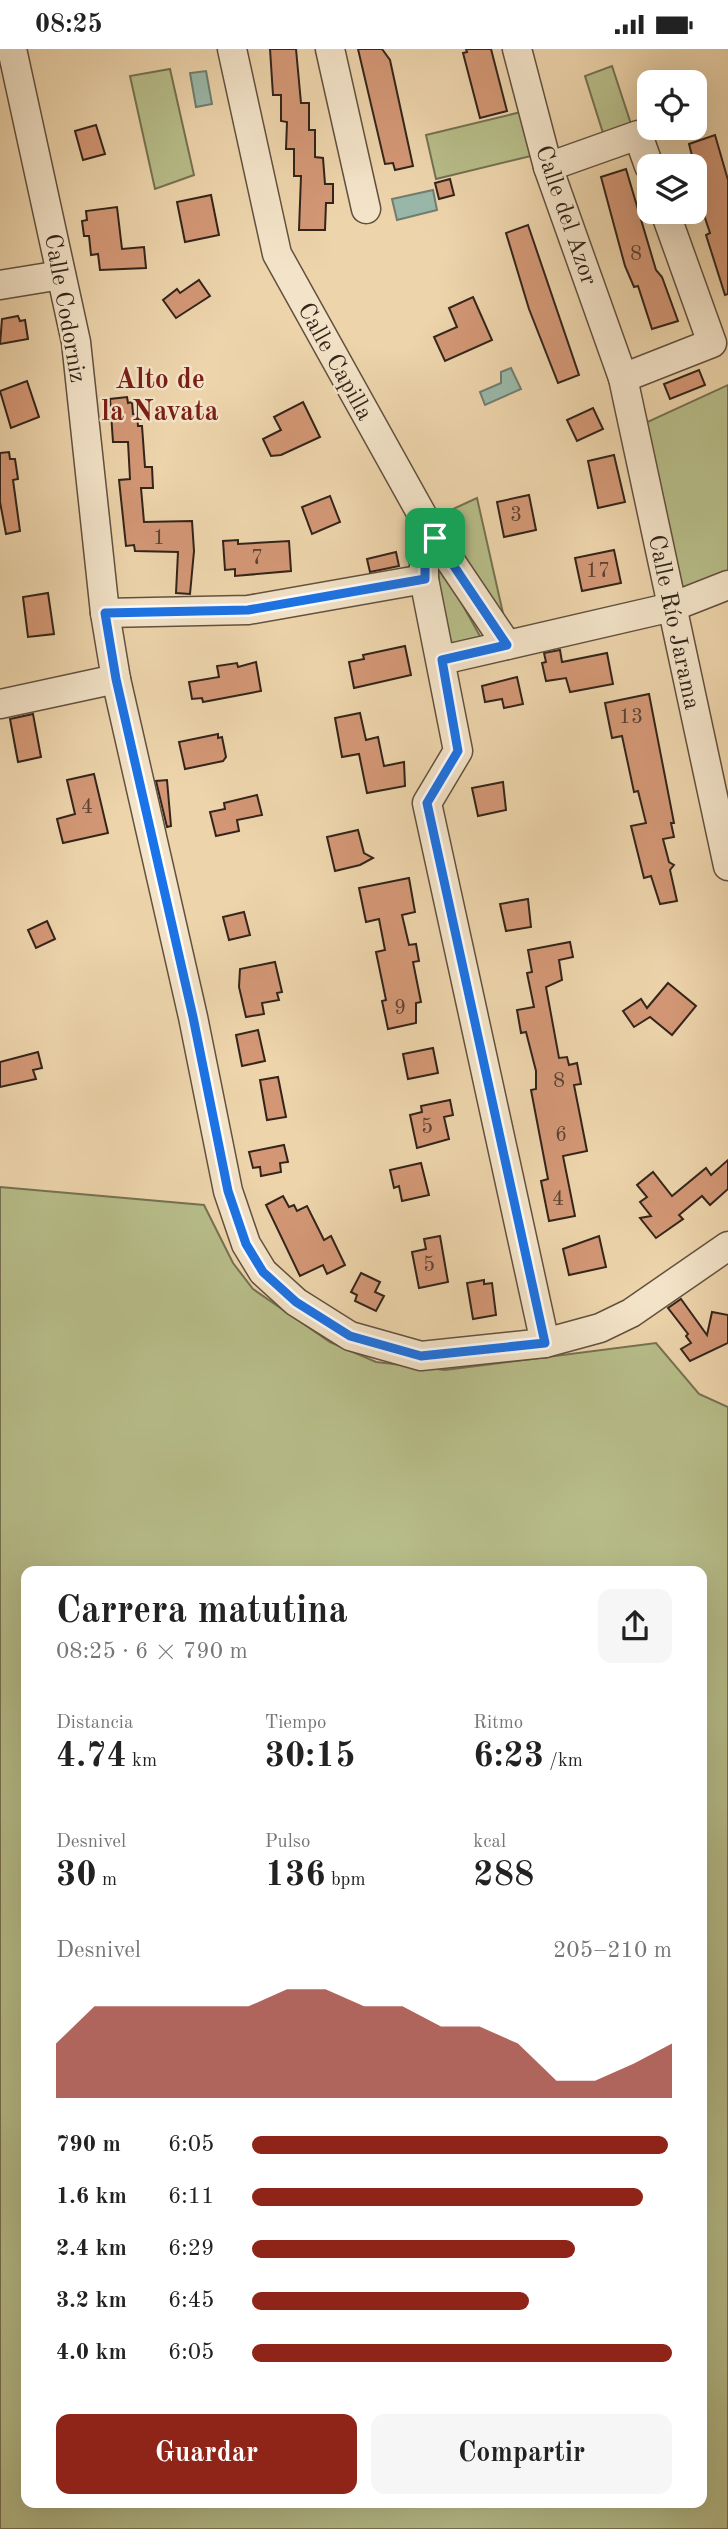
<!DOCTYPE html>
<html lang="es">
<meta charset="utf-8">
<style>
body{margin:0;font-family:"Old Standard TT",serif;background:#f6f6f6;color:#222;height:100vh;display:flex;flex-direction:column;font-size:26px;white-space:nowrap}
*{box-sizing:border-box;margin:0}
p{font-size:23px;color:#767676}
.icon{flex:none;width:38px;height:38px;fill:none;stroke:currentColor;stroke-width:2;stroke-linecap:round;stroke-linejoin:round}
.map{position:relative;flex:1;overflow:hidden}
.details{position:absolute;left:21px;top:1517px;width:686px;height:942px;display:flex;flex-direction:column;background:#fff;border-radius:14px;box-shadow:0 7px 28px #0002}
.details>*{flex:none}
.tools{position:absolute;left:637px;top:21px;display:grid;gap:14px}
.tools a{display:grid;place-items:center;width:70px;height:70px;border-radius:14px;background:#fff;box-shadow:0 7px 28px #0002;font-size:35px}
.pin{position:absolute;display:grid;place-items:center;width:60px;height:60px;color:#fff;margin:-30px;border-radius:14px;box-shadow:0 4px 10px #0006}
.round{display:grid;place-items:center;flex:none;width:74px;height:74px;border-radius:14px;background:#f6f6f6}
.overview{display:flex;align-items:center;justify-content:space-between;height:119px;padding:0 35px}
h1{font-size:38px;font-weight:600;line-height:52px}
.figures{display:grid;grid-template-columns:repeat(3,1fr);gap:10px;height:119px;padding:7px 35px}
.figures div{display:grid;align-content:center}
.figures b{font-size:35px;font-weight:600}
.figures small{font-size:19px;font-weight:400}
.figures p{font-size:19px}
.chart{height:196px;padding:14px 35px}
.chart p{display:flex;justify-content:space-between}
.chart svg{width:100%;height:126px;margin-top:7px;fill:#8f2418;opacity:.7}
.cta{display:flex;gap:14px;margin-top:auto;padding:14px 35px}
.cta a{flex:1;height:80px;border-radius:14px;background:#8f2418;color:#fff;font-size:28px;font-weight:600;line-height:80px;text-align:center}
.cta a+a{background:#f6f6f6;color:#222}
ul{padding:0 35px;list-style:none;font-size:23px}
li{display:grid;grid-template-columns:112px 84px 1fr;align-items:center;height:52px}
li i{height:18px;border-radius:9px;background:#8f2418}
.status{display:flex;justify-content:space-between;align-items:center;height:49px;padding:0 35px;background:#fff;direction:ltr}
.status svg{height:19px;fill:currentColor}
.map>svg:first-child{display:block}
.green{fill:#b7bd89;stroke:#757152;stroke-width:2;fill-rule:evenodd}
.water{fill:#99b8a9;stroke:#707d70;stroke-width:2}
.building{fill:#d39775;stroke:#33251b;stroke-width:2}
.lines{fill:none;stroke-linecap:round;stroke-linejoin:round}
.minor-casing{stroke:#62513f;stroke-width:31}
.minor{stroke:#f3e3c8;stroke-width:28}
.route-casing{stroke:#fff;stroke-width:14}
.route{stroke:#1a73e8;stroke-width:9}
.labels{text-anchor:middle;stroke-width:5;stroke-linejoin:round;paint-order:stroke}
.number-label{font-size:21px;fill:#5b4232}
.street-label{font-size:24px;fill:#33251b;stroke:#f3e3c8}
.quarter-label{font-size:28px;font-weight:bold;fill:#7a1f14;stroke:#f3e3c8}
</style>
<div class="status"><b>08:25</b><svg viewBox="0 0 49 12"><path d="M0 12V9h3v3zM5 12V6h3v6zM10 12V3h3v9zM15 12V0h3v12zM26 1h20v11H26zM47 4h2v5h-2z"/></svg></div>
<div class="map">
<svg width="728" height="2480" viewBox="0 0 728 2480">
<rect width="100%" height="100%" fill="#edd4ab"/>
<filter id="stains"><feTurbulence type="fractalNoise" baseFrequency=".00286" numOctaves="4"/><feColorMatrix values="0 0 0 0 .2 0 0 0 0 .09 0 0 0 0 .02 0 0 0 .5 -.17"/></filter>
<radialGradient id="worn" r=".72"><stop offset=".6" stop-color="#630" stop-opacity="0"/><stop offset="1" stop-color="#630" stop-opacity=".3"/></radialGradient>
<!-- green -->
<g class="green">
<path d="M 612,17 L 631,75 L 603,84 L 585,27 Z"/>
<path d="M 170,20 L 194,126 L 155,140 L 130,27 Z"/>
<path d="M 521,63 L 531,107 L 436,130 L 426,86 Z"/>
<path d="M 728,336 L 728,522 L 682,540 L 643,375 Z"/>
<path d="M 477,449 L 507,582 L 440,466 Z"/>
<path d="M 434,517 L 441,517 L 481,589 L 451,594 Z"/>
<path d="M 0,1138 L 204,1156 L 233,1214 L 253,1240 L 330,1293 L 376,1313 L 445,1321 L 656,1294 L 699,1345 L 728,1358 L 728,2480 L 0,2480 ZM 26,1522 L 702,1522 L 702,2454 L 26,2454 Z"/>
</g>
<!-- water -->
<g class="water">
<path d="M 206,22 L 212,55 L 196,58 L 190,24 Z"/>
<path d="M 433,141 L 437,161 L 397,171 L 392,150 Z"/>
<path d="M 511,319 L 521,340 L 485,356 L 480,343 L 501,334 L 501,323 Z"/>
</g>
<!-- building -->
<g class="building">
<path d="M 270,0 L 296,0 L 301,54 L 309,54 L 309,81 L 315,81 L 315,108 L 323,109 L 325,135 L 333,135 L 333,154 L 326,154 L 325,181 L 299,181 L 301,127 L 294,127 L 294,100 L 286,100 L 287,73 L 281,72 L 281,46 L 273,46 Z"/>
<path d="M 358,0 L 382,0 L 390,11 L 413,117 L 395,121 L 393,114 L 385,115 Z"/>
<path d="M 466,0 L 491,0 L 507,62 L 480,69 L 463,4 L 467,3 Z"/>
<path d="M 96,76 L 105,105 L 83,111 L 75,82 Z"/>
<path d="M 715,86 L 728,131 L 728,245 L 725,246 L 706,186 L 710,184 L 703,163 L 706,162 L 689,95 Z"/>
<path d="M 626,120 L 656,221 L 662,228 L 678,272 L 652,280 L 638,237 L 634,238 L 625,217 L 601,128 Z"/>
<path d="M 450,130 L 454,146 L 439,150 L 435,134 Z"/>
<path d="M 211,146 L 219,186 L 185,193 L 177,153 Z"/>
<path d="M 117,158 L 122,200 L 144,198 L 146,219 L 100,221 L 98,205 L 91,206 L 89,187 L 84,187 L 82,172 L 87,171 L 86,162 Z"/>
<path d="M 528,176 L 579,326 L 558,334 L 529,260 L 506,184 Z"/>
<path d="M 199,231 L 210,247 L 176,269 L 163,251 L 177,240 L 180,244 Z"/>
<path d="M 473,248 L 492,291 L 445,312 L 434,288 L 457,278 L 449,259 Z"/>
<path d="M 18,267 L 20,272 L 25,271 L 28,290 L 0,295 L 2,270 Z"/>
<path d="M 699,321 L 705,336 L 670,350 L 664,335 Z"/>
<path d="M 27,332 L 39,368 L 11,379 L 0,342 Z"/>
<path d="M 127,348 L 128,354 L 132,353 L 133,365 L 137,365 L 138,377 L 142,377 L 145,418 L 152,418 L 153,439 L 141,439 L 144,473 L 192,472 L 194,502 L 190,545 L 176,544 L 178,503 L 135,502 L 134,496 L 126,497 L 119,431 L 130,430 L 128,393 L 113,393 L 110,350 Z"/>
<path d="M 303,353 L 320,388 L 281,406 L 271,407 L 263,390 L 281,381 L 274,368 Z"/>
<path d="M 593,359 L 603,380 L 577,392 L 567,371 Z"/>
<path d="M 9,403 L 10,410 L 15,410 L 18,430 L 13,431 L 20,482 L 6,485 L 0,453 L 0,404 Z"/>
<path d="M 614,406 L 625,453 L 598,459 L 588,412 Z"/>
<path d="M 529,446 L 536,481 L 504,488 L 497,453 Z"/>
<path d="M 330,447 L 340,473 L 312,485 L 302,458 Z"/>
<path d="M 238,491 L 238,495 L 289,492 L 291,522 L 235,527 L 235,520 L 225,521 L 223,492 Z"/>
<path d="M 614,501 L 621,534 L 582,542 L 575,509 Z"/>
<path d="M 396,503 L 399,517 L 370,523 L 367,510 Z"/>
<path d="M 48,544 L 54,585 L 28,588 L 23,548 Z"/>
<path d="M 405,597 L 411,626 L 354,639 L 349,613 L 364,610 L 363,606 Z"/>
<path d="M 560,601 L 562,613 L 607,604 L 613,635 L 570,643 L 566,629 L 546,632 L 542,614 L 546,613 L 544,604 Z"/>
<path d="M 256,613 L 261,642 L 203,653 L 202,649 L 192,650 L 189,633 L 219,628 L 217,617 L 237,614 L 238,618 Z"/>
<path d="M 517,628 L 523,655 L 504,659 L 502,650 L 485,653 L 482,637 Z"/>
<path d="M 649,645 L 674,774 L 671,774 L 674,788 L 663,790 L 669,813 L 674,816 L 670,821 L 677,852 L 660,855 L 651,827 L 644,829 L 631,777 L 646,774 L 638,742 L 634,743 L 622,687 L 612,689 L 605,654 Z"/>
<path d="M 360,664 L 366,691 L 378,688 L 384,717 L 404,713 L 405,737 L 367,744 L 359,705 L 342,708 L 335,669 Z"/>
<path d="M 33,665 L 41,708 L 18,713 L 10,670 Z"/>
<path d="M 218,685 L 218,689 L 222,688 L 226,708 L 223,712 L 185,720 L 179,693 Z"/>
<path d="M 94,725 L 108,784 L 63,794 L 57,770 L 75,765 L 67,731 Z"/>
<path d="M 167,731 L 171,777 L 167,778 L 156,732 Z"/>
<path d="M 503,733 L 506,761 L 478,767 L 472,739 Z"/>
<path d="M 257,746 L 262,766 L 237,771 L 239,782 L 216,787 L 210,763 L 225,760 L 224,754 Z"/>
<path d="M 358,781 L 364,804 L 373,809 L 360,816 L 335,822 L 327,788 Z"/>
<path d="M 409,829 L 415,863 L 402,866 L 409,896 L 416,895 L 419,912 L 413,913 L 421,953 L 416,954 L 416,974 L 388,980 L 382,952 L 386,951 L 376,903 L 385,901 L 379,870 L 366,873 L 359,839 Z"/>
<path d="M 528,850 L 531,878 L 506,882 L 500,855 Z"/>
<path d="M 244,863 L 250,886 L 229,891 L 223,868 Z"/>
<path d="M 47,872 L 55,890 L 36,899 L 28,881 Z"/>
<path d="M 570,893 L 573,908 L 559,911 L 562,931 L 546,938 L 559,1009 L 567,1008 L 569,1016 L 577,1014 L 581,1035 L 574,1036 L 587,1102 L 563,1107 L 575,1167 L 549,1172 L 541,1132 L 548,1130 L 531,1041 L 536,1040 L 536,1022 L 526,983 L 521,984 L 517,961 L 534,958 L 527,924 L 532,923 L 528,901 Z"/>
<path d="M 275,913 L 282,943 L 277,944 L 279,951 L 262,954 L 264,965 L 246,968 L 239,938 L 240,920 Z"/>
<path d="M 668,934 L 696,957 L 672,986 L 650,968 L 634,978 L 623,962 L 641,950 L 647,959 Z"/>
<path d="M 258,981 L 265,1012 L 242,1017 L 236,986 Z"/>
<path d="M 433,999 L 438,1024 L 408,1030 L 403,1005 Z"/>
<path d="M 38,1003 L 42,1019 L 33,1021 L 36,1030 L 0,1038 L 0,1013 Z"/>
<path d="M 278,1028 L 286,1068 L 267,1071 L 260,1031 Z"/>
<path d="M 450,1051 L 453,1066 L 444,1068 L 449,1090 L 417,1099 L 410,1066 L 422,1063 L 421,1057 Z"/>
<path d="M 284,1096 L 288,1113 L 280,1114 L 281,1123 L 261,1127 L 260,1118 L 253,1119 L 249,1103 Z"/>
<path d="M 728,1111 L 728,1140 L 710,1156 L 702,1147 L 679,1166 L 683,1170 L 656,1189 L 640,1169 L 651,1167 L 640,1153 L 647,1148 L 637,1136 L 653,1123 L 672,1147 L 706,1119 L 711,1126 Z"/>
<path d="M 421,1114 L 429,1146 L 402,1152 L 399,1137 L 394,1139 L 390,1121 Z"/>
<path d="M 283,1147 L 289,1158 L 294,1156 L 297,1162 L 307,1157 L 324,1191 L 331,1187 L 345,1216 L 327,1225 L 323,1216 L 300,1227 L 266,1156 Z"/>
<path d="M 440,1187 L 448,1233 L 419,1239 L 412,1203 L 426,1200 L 424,1190 Z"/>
<path d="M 599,1187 L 606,1218 L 569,1226 L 563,1200 Z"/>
<path d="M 361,1224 L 380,1233 L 375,1243 L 384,1247 L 376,1262 L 355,1252 L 357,1246 L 351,1243 Z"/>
<path d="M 484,1231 L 484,1235 L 492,1234 L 496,1266 L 473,1270 L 467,1234 Z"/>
<path d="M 681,1250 L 707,1286 L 712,1263 L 728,1266 L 728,1294 L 690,1312 L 681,1300 L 691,1294 L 686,1287 L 688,1285 L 668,1259 Z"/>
</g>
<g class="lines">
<!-- minor casing -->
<g class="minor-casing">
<g id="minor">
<path d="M 12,0 L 76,293 L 105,564 L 116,630 L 193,968 L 228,1142 L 246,1195 L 263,1223 L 296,1253 L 350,1287 L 421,1307 L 545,1294 L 600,1279 L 631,1264 L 728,1197"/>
<path d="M 232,0 L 277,205 L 435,489 L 507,596"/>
<path d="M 330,0 L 366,160"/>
<path d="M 517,0 L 548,118 L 623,329 L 728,817"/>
<path d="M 548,118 L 638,86 L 649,117"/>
<path d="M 0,236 L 61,226"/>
<path d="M 623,329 L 712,294 L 665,163"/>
<path d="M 435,489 L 424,506 L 424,530 L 458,702 L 427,754 L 545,1294"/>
<path d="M 105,564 L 248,561 L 424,530"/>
<path d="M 442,611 L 672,558 L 728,536"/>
<path d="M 0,655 L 116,630"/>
</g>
</g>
<!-- minor -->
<use href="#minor" class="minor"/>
</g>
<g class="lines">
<!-- route casing -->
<g class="route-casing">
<path id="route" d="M 435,489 L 507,596 L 442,611 L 458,702 L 427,754 L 545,1294 L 421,1307 L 350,1287 L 296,1253 L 263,1223 L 246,1195 L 228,1142 L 193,968 L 116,630 L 105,564 L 248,561 L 425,530 L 425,506 Z"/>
</g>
<!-- route -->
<use href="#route" class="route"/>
</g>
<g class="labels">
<!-- number labels -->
<g class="number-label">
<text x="636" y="211">8</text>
<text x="516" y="472">3</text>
<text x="159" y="495">1</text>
<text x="257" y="515">7</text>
<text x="598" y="528">17</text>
<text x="631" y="674">13</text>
<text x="87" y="764">4</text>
<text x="400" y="965">9</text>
<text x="559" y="1038">8</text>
<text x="427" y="1084">5</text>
<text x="561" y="1092">6</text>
<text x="558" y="1156">4</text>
<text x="429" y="1222">5</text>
</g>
<!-- street labels -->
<g class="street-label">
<text transform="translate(567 166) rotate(71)" y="8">Calle del Azor</text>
<text transform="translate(66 259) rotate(80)" y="8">Calle Codorniz</text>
<text transform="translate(336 312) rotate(61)" y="8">Calle Capilla</text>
<text transform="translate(675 573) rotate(78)" y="8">Calle Río Jarama</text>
</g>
<!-- quarter labels -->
<g class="quarter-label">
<text x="160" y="339">Alto de<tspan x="160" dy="32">la Navata</tspan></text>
</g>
</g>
<rect width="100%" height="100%" filter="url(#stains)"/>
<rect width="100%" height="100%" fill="url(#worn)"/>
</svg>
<div class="tools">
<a><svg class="icon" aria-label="locate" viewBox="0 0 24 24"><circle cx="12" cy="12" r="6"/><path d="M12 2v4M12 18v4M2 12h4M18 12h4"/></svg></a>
<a><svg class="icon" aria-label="layers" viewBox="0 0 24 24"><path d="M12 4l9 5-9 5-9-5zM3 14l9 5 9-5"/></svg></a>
</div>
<div class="pin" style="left:435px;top:489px;background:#1e9e55"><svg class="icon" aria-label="arrive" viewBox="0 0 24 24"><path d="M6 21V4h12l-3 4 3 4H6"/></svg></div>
<section class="details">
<div class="overview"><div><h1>Carrera matutina</h1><p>08:25 · 6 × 790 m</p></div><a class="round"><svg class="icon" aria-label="share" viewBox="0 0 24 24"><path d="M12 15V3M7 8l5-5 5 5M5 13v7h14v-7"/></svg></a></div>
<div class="figures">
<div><p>Distancia</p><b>4.74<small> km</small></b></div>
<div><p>Tiempo</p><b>30:15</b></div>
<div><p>Ritmo</p><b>6:23<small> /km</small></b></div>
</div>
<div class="figures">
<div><p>Desnivel</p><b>30<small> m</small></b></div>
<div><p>Pulso</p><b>136<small> bpm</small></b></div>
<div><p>kcal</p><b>288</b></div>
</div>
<div class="chart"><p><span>Desnivel</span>205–210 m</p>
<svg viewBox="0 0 160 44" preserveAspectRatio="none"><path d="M0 44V25L10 12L20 12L30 12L40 12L50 12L60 6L70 6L80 12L90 12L100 19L110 19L120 25L130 38L140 38L150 32L160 25V44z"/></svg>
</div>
<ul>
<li><b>790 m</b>6:05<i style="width:99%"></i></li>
<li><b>1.6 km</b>6:11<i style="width:93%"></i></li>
<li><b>2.4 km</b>6:29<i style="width:77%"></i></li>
<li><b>3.2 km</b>6:45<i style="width:66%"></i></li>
<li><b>4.0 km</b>6:05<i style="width:100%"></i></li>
</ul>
<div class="cta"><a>Guardar</a><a>Compartir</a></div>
</section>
</div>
